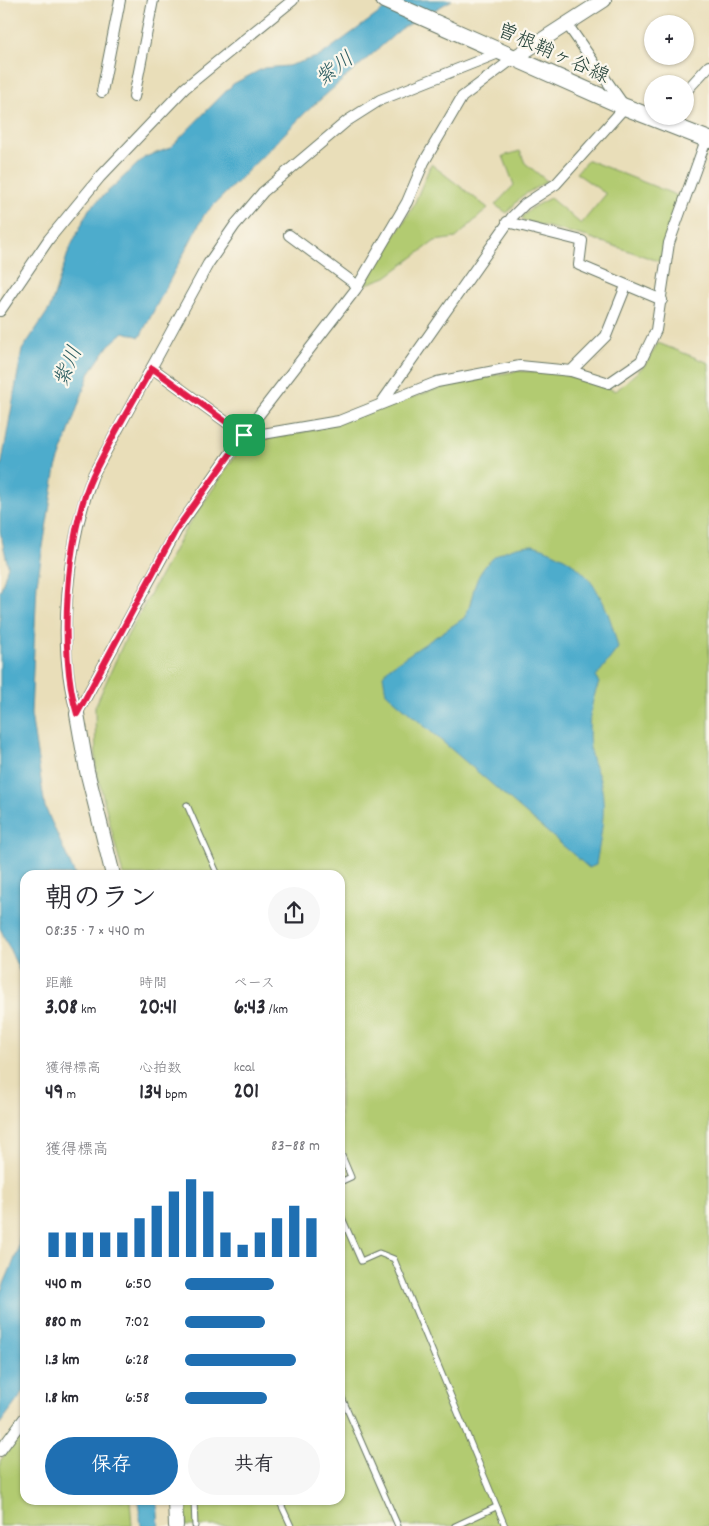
<!DOCTYPE html>
<html lang="ja">
<meta charset="utf-8">
<style>
body{margin:0;font-family:Dekko,"Klee One",sans-serif;background:#f7f7f7;color:#2b2b33;height:100vh;display:flex;flex-direction:column;font-size:19px;white-space:nowrap}
*{box-sizing:border-box;margin:0}
p{font-size:16px;color:#7c7c81}
.icon{flex:none;width:28px;height:28px;fill:none;stroke:currentColor;stroke-width:2;stroke-linecap:round;stroke-linejoin:round}
.map{position:relative;flex:1;overflow:hidden}
.panel{position:absolute;left:20px;top:870px;width:325px;height:635px;display:flex;flex-direction:column;background:#fff;border-radius:15px;box-shadow:0 1px 4px #0004}
.panel>*{flex:none}
.fabs{position:absolute;left:644px;top:15px;display:grid;gap:10px}
.fabs a{display:grid;place-items:center;width:50px;height:50px;border-radius:50%;background:#fff;box-shadow:0 1px 4px #0004;font-size:25px}
.pin{position:absolute;display:grid;place-items:center;width:42px;height:42px;color:#fff;margin:-21px;border-radius:10px;box-shadow:0 2px 8px #0006}
.round{display:grid;place-items:center;flex:none;width:52px;height:52px;border-radius:26px;background:#f7f7f7}
.head{display:flex;align-items:center;justify-content:space-between;height:85px;padding:0 25px}
h1{font-size:28px;font-weight:700;line-height:38px}
.stats{display:grid;grid-template-columns:repeat(3,1fr);gap:8px;height:85px;padding:5px 25px}
.stats div{display:grid;align-content:center}
.stats b{font-size:21px;font-weight:700}
.stats small{font-size:14px;font-weight:400}
.stats p{font-size:14px}
.chart{height:140px;padding:10px 25px}
.chart p{display:flex;justify-content:space-between}
.chart svg{width:100%;height:90px;margin-top:5px;stroke:#1f6fb2;stroke-width:6}
.cta{display:flex;gap:10px;margin-top:auto;padding:10px 25px}
.cta a{flex:1;height:58px;border-radius:30px;background:#1f6fb2;color:#fff;font-size:20px;font-weight:700;line-height:58px;text-align:center}
.cta a+a{background:#f7f7f7;color:#2b2b33}
ul{padding:0 25px;list-style:none;font-size:16px}
li{display:grid;grid-template-columns:80px 60px 1fr;align-items:center;height:38px}
li i{height:12px;border-radius:6px;background:#1f6fb2}
.map>svg:first-child{display:block}
.green{fill:#b2cb71;stroke:#688452}
.water{fill:#4daccc;stroke:#367480}
.lines{fill:none;stroke-linecap:round;stroke-linejoin:round}
.service-casing{stroke:#667563;stroke-width:7}
.minor-casing{stroke:#667563;stroke-width:12}
.tertiary-casing{stroke:#667563;stroke-width:16}
.primary-casing{stroke:#667563;stroke-width:18}
.service{stroke:#fff;stroke-width:5}
.minor{stroke:#fff;stroke-width:10}
.tertiary{stroke:#fff;stroke-width:14}
.primary{stroke:#fff;stroke-width:16}
.route-casing{stroke:#fff;stroke-width:10}
.route{stroke:#e11d48;stroke-width:6}
.labels{text-anchor:middle;stroke-width:4.5;stroke-linejoin:round;paint-order:stroke}
.street-label{font-size:20px;fill:#1f3d34;stroke:#fbf7ec}
.water-label{font-size:21px;font-style:italic;fill:#2d5e62;stroke:#fbf7ec}
</style>
<div class="map">
<svg width="709" height="1526" viewBox="0 0 709 1526">
<rect width="100%" height="100%" fill="#fbf7ec"/>
<filter id="ink" filterUnits="userSpaceOnUse"><feTurbulence type="fractalNoise" baseFrequency=".02" numOctaves="2"/><feDisplacementMap in="SourceGraphic" scale="10" xChannelSelector="R" yChannelSelector="G"/><feConvolveMatrix kernelMatrix="1 2 1 2 8 2 1 2 1" color-interpolation-filters="sRGB"/></filter>
<filter id="wash" filterUnits="userSpaceOnUse"><feTurbulence type="fractalNoise" baseFrequency=".0096" numOctaves="4" result="noise"/><feDisplacementMap in="SourceGraphic" scale="20" xChannelSelector="R" yChannelSelector="G"/><feGaussianBlur stdDeviation="1.12" result="paint"/><feColorMatrix in="noise" values="0 0 0 0 0 0 0 0 0 0 0 0 0 0 0 0 0 1.4 0 .05"/><feComposite in="paint" operator="in"/></filter>
<g filter="url(#wash)">
<rect width="100%" height="100%" fill="#e9deb9"/>
<!-- green -->
<g class="green">
<path d="M 520,151 L 525,163 L 547,181 L 522,196 L 507,213 L 495,205 L 514,185 L 503,156 Z"/>
<path d="M 588,160 L 681,197 L 661,262 L 588,237 L 524,221 L 522,217 L 533,207 L 550,198 L 581,224 L 606,194 L 576,173 Z"/>
<path d="M 431,164 L 488,208 L 456,238 L 435,241 L 386,277 L 364,285 L 413,207 Z"/>
<path d="M 658,343 L 709,363 L 709,1526 L 186,1526 L 185,1500 L 340,1500 L 340,875 L 123,875 L 96,769 L 95,707 L 123,644 L 184,532 L 240,449 L 248,442 L 313,430 L 465,380 L 518,371 L 560,373 L 616,391 L 645,365 Z"/>
<path d="M 25,1426 L 25,1500 L 130,1500 L 132,1526 L 0,1526 L 0,1461 Z"/>
</g>
<!-- water -->
<g class="water">
<path d="M 397,0 L 452,0 L 401,29 L 306,112 L 204,215 L 140,337 L 124,332 L 109,345 L 90,372 L 56,468 L 37,583 L 31,714 L 45,807 L 75,875 L 25,875 L 25,983 L 0,928 L 0,592 L 8,566 L 0,531 L 0,473 L 22,350 L 50,308 L 69,250 L 89,209 L 145,157 L 170,148 L 233,84 L 264,68 L 288,66 L 320,56 Z"/>
<path d="M 533,545 C 587,560 606,595 618,648 L 596,677 L 599,683 C 589,706 587,730 591,755 C 593,765 599,774 601,784 C 607,812 600,839 596,865 L 589,868 L 386,693 L 383,675 L 390,667 L 464,618 C 471,607 471,597 475,585 C 484,558 506,546 533,545 Z"/>
<path d="M 25,1131 L 25,1390 L 0,1424 L 0,1293 L 18,1251 L 21,1222 L 19,1171 Z"/>
<path d="M 138,1500 L 157,1500 L 159,1526 L 141,1526 Z"/>
</g>
</g>
<g filter="url(#ink)">
<g class="lines">
<!-- service casing -->
<g class="service-casing">
<g id="service">
<path d="M 187,805 L 218,875"/>
<path d="M 340,1151 L 351,1177 L 340,1182"/>
<path d="M 340,1213 L 361,1261 L 379,1253 L 394,1259 L 505,1526"/>
<path d="M 340,1393 L 398,1526"/>
<path d="M 194,1500 L 195,1526"/>
<path d="M 279,1500 L 291,1526"/>
<path d="M 455,1526 L 496,1507"/>
</g>
</g>
<!-- minor casing -->
<g class="minor-casing">
<g id="minor">
<path d="M 102,92 L 120,0"/>
<path d="M 685,92 L 709,66"/>
<path d="M 134,97 L 153,0"/>
<path d="M 507,222 L 582,241 L 579,265 L 662,300"/>
<path d="M 289,235 L 358,286"/>
<path d="M 0,311 L 49,239 L 100,177 L 185,88 L 293,0"/>
<path d="M 152,368 L 244,435 L 257,435 L 339,421 L 437,382 L 520,366 L 571,371 L 609,383 L 641,361 L 656,330 L 669,243 L 706,140"/>
<path d="M 571,371 L 606,336 L 626,286"/>
<path d="M 382,402 L 512,217 L 525,204 L 556,184 L 625,107 L 567,24"/>
<path d="M 77,714 C 55,645 68,542 93,475 L 208,264 L 235,225 L 263,192 L 347,121 L 380,100 L 501,52"/>
<path d="M 77,714 L 177,530 L 241,438 L 356,289 L 407,202 L 424,162 L 462,97 L 514,58"/>
<path d="M 0,1451 L 25,1417"/>
</g>
</g>
<!-- tertiary casing -->
<g class="tertiary-casing">
<g id="tertiary">
<path d="M 514,58 L 604,0"/>
<path d="M 77,714 L 87,771 L 113,875"/>
<path d="M 175,1500 L 176,1526"/>
</g>
</g>
<!-- primary casing -->
<g class="primary-casing">
<path id="primary" d="M 384,0 L 625,107 L 709,140"/>
</g>
<!-- service -->
<use href="#service" class="service"/>
<!-- minor -->
<use href="#minor" class="minor"/>
<!-- tertiary -->
<use href="#tertiary" class="tertiary"/>
<!-- primary -->
<use href="#primary" class="primary"/>
</g>
</g>
<g class="lines" filter="url(#ink)">
<!-- route casing -->
<g class="route-casing">
<path id="route" d="M 152,368 L 244,435 L 176,530 L 77,714 C 58,653 66,532 93,475 C 111,438 132,403 152,368 Z"/>
</g>
<!-- route -->
<use href="#route" class="route"/>
</g>
<g class="labels">
<!-- street labels -->
<g class="street-label">
<text transform="translate(554 52) rotate(24)" y="7">曽根鞘ヶ谷線</text>
</g>
<!-- water labels -->
<g class="water-label">
<text transform="translate(334 68) rotate(-37)" y="7">紫川</text>
<text transform="translate(67 366) rotate(-67)" y="7">紫川</text>
</g>
</g>
</svg>
<div class="fabs">
<a>+</a>
<a>−</a>
</div>
<div class="pin" style="left:244px;top:435px;background:#1e9e55"><svg class="icon" aria-label="arrive" viewBox="0 0 24 24"><path d="M6 21V4h12l-3 4 3 4H6"/></svg></div>
<section class="panel">
<div class="head"><div><h1>朝のラン</h1><p>08:35 · 7 × 440 m</p></div><a class="round"><svg class="icon" aria-label="share" viewBox="0 0 24 24"><path d="M12 15V3M7 8l5-5 5 5M5 13v7h14v-7"/></svg></a></div>
<div class="stats">
<div><p>距離</p><b>3.08<small> km</small></b></div>
<div><p>時間</p><b>20:41</b></div>
<div><p>ペース</p><b>6:43<small> /km</small></b></div>
</div>
<div class="stats">
<div><p>獲得標高</p><b>49<small> m</small></b></div>
<div><p>心拍数</p><b>134<small> bpm</small></b></div>
<div><p>kcal</p><b>201</b></div>
</div>
<div class="chart"><p><span>獲得標高</span>83–88 m</p>
<svg viewBox="0 0 160 44" preserveAspectRatio="none"><path d="M5 44V32M15 44V32M25 44V32M35 44V32M45 44V32M55 44V25M65 44V19M75 44V12M85 44V6M95 44V12M105 44V32M115 44V38M125 44V32M135 44V25M145 44V19M155 44V25"/></svg>
</div>
<ul>
<li><b>440 m</b>6:50<i style="width:66%"></i></li>
<li><b>880 m</b>7:02<i style="width:59%"></i></li>
<li><b>1.3 km</b>6:28<i style="width:82%"></i></li>
<li><b>1.8 km</b>6:58<i style="width:61%"></i></li>
</ul>
<div class="cta"><a>保存</a><a>共有</a></div>
</section>
</div>
